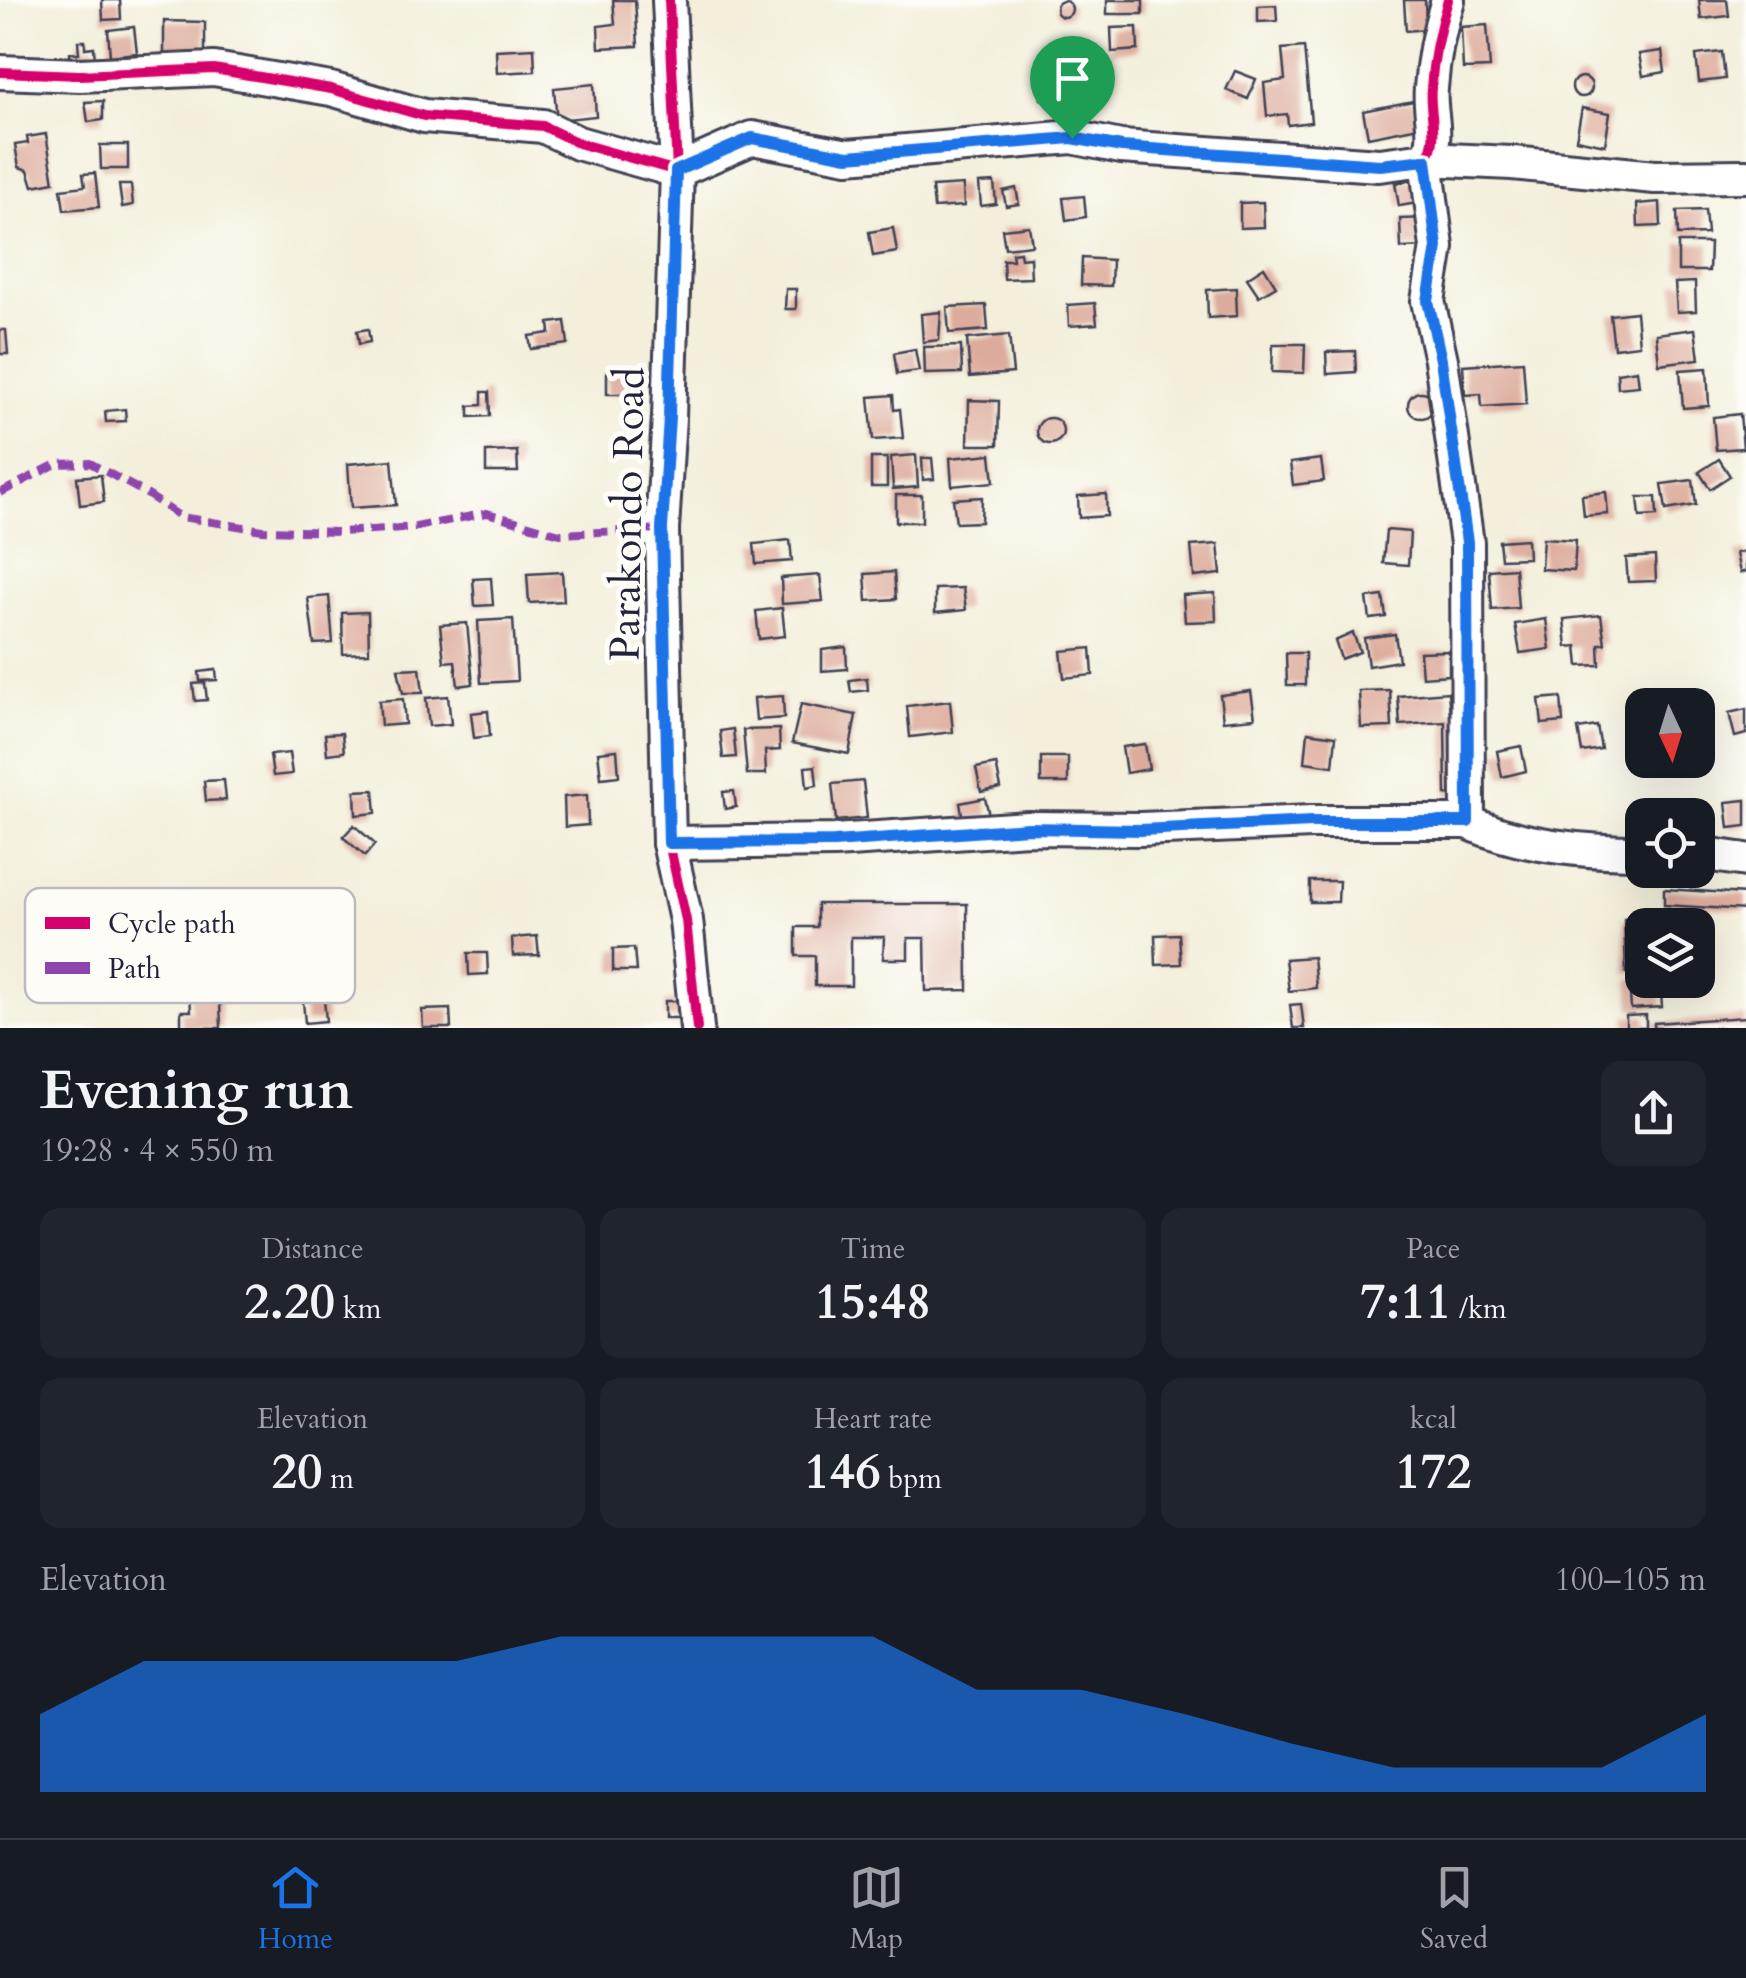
<!DOCTYPE html>
<meta charset="utf-8">
<style>
body{margin:0;font-family:Cardo,serif;background:#20242c;color:#f1f3f6;height:100vh;display:flex;flex-direction:column;font-size:38px;white-space:nowrap}
*{box-sizing:border-box;margin:0}
p{font-size:32px;color:#9ea1a6}
.icon{flex:none;width:55px;height:55px;fill:none;stroke:currentColor;stroke-width:2;stroke-linecap:round;stroke-linejoin:round}
.map{position:relative;height:1028px;overflow:hidden}
.panel{display:flex;flex-direction:column;background:#171b24;flex:1}
.panel>*{flex:none}
.needle{width:65px;rotate:176deg}
.buttons{position:absolute;left:1625px;top:688px;display:grid;gap:20px}
.buttons a{display:grid;place-items:center;width:90px;height:90px;border-radius:20px;background:#171b24;box-shadow:0 10px 40px #0002;font-size:50px}
.pin{position:absolute;display:grid;place-items:center;width:85px;height:85px;color:#fff;margin:-102px -42px;border-radius:50% 50% 50% 0;rotate:-45deg;box-shadow:0 0 10px #0007}
.pin .icon{rotate:45deg}
.round{display:grid;place-items:center;flex:none;width:105px;height:105px;border-radius:20px;background:#20242c}
.headline{display:flex;align-items:center;justify-content:space-between;height:170px;padding:0 40px}
h1{font-size:55px;font-weight:600;line-height:75px}
.stats{display:grid;grid-template-columns:repeat(3,1fr);gap:15px;height:170px;padding:10px 40px}
.stats div{display:grid;align-content:center;border-radius:20px;background:#20242c;text-align:center}
.stats b{font-size:50px;font-weight:600}
.stats small{font-size:28px;font-weight:400}
.stats p{font-size:28px}
.chart{height:280px;padding:20px 40px}
.chart p{display:flex;justify-content:space-between}
.chart svg{width:100%;height:180px;margin-top:10px;fill:#1a73e8;opacity:.7}
.dock{display:flex;justify-content:space-around;align-items:center;height:140px;border-top:2px solid #363941;background:#171b24;font-size:28px;color:#9ea1a6}
.dock a{display:grid;justify-items:center;gap:5px}
.dock .selected{color:#1a73e8}
.map>svg:first-child{display:block}
.building{fill:#ddab9b}
.lines{fill:none;stroke-linecap:round;stroke-linejoin:round}
.minor-casing{stroke:#414153;stroke-width:38}
.minor{stroke:#fff;stroke-width:32}
.quiet{stroke:#8e44ad;stroke-width:8;stroke-dasharray:15 8;stroke-linecap:butt}
.cycleway-casing{stroke:#fdfcf7;stroke-width:16}
.cycleway{stroke:#d6006c;stroke-width:10}
.route-casing{stroke:#fff;stroke-width:20}
.route{stroke:#1a73e8;stroke-width:12}
.labels{text-anchor:middle;stroke-width:10;stroke-linejoin:round;paint-order:stroke}
.street-label{font-size:42px;fill:#22223b;stroke:#fdfcf7}
.key{fill:#fdfcf7;stroke:#bbbbbf;stroke-width:2.5}
.key-label{font-size:28px;fill:#22223b}
</style>
<div class="map">
<svg width="1746" height="1028" viewBox="0 0 1746 1028">
<rect width="100%" height="100%" fill="#fdfcf7"/>
<filter id="ink" filterUnits="userSpaceOnUse"><feTurbulence type="fractalNoise" baseFrequency=".01" numOctaves="2"/><feDisplacementMap in="SourceGraphic" scale="20" xChannelSelector="R" yChannelSelector="G"/><feConvolveMatrix kernelMatrix="1 2 1 2 8 2 1 2 1" color-interpolation-filters="sRGB"/></filter>
<filter id="wash" filterUnits="userSpaceOnUse"><feTurbulence type="fractalNoise" baseFrequency=".0048" numOctaves="4" result="noise"/><feDisplacementMap in="SourceGraphic" scale="40" xChannelSelector="R" yChannelSelector="G"/><feGaussianBlur stdDeviation="2.25" result="paint"/><feColorMatrix in="noise" values="0 0 0 0 0 0 0 0 0 0 0 0 0 0 0 0 0 1.4 0 .05"/><feComposite in="paint" operator="in"/></filter>
<g filter="url(#wash)">
<rect width="100%" height="100%" fill="#f3efdb"/>
<g id="blocks">
<!-- building -->
<g class="building">
<path d="M 102,0 L 120,0 L 121,19 L 103,20 Z"/>
<path d="M 613,0 L 635,0 L 638,46 L 599,48 L 598,26 L 615,24 Z"/>
<rect x="1107" y="0" width="36" height="14"/>
<path d="M 1404,0 L 1425,0 L 1426,29 L 1406,31 Z"/>
<path d="M 1699,0 L 1727,0 L 1729,16 L 1701,19 Z"/>
<circle cx="1064" cy="9" r="8"/>
<path d="M 1276,5 L 1277,21 L 1258,22 L 1258,6 Z"/>
<path d="M 164,21 L 205,22 L 205,58 L 164,58 Z"/>
<path d="M 1487,25 L 1490,68 L 1463,69 L 1461,27 Z"/>
<path d="M 134,27 L 137,53 L 110,56 L 108,30 Z"/>
<path d="M 1137,27 L 1138,50 L 1112,52 L 1111,28 Z"/>
<path d="M 78,41 L 85,41 L 85,48 L 94,47 L 95,63 L 71,64 L 70,53 L 79,53 Z"/>
<path d="M 1304,47 L 1311,122 L 1288,125 L 1287,114 L 1267,116 L 1264,83 L 1285,80 L 1282,49 Z"/>
<path d="M 534,48 L 535,71 L 497,73 L 496,50 Z"/>
<path d="M 1662,51 L 1665,72 L 1643,76 L 1639,54 Z"/>
<path d="M 1722,52 L 1725,79 L 1699,82 L 1696,55 Z"/>
<path d="M 1059,64 L 1061,98 L 1041,99 L 1039,65 Z"/>
<path d="M 1235,71 L 1256,79 L 1248,99 L 1226,90 Z"/>
<circle cx="1582" cy="87" r="10"/>
<path d="M 594,84 L 596,116 L 557,120 L 554,88 Z"/>
<path d="M 103,101 L 103,120 L 88,122 L 85,102 Z"/>
<path d="M 1413,101 L 1419,127 L 1368,137 L 1363,111 Z"/>
<path d="M 1582,108 L 1610,113 L 1605,145 L 1576,139 Z"/>
<path d="M 46,134 L 54,182 L 33,186 L 28,170 L 19,167 L 15,145 L 28,143 L 27,137 Z"/>
<path d="M 100,145 L 128,145 L 128,169 L 101,169 Z"/>
<path d="M 95,173 L 99,207 L 64,210 L 61,189 L 85,186 L 83,174 Z"/>
<path d="M 1421,179 L 1424,202 L 1399,206 L 1395,183 Z"/>
<path d="M 994,182 L 996,204 L 981,206 L 979,183 Z"/>
<path d="M 119,185 L 131,185 L 133,205 L 122,207 Z"/>
<path d="M 963,185 L 964,206 L 934,208 L 932,187 Z"/>
<path d="M 1016,188 L 1019,204 L 1006,206 L 1003,191 Z"/>
<path d="M 1084,196 L 1086,217 L 1066,220 L 1063,198 Z"/>
<path d="M 1263,202 L 1264,227 L 1240,228 L 1240,203 Z"/>
<path d="M 1660,202 L 1661,226 L 1638,227 L 1637,204 Z"/>
<path d="M 1705,210 L 1707,234 L 1678,235 L 1677,211 Z"/>
<path d="M 1428,218 L 1429,247 L 1401,248 L 1400,219 Z"/>
<path d="M 1029,226 L 1032,245 L 1005,248 L 1002,229 Z"/>
<path d="M 893,228 L 897,252 L 873,256 L 869,232 Z"/>
<path d="M 1678,243 L 1710,243 L 1709,271 L 1678,271 Z"/>
<path d="M 1020,252 L 1021,258 L 1030,257 L 1031,278 L 1004,279 L 1003,260 L 1013,260 L 1012,253 Z"/>
<path d="M 1082,258 L 1112,260 L 1111,286 L 1081,285 Z"/>
<path d="M 1264,267 L 1276,286 L 1259,296 L 1247,278 Z"/>
<path d="M 1695,282 L 1696,311 L 1677,312 L 1675,283 Z"/>
<path d="M 1236,288 L 1237,316 L 1208,318 L 1207,290 Z"/>
<path d="M 786,289 L 796,289 L 796,309 L 785,309 Z"/>
<path d="M 1095,303 L 1097,324 L 1069,326 L 1068,305 Z"/>
<path d="M 986,305 L 988,330 L 949,333 L 947,307 Z"/>
<path d="M 941,312 L 939,340 L 923,342 L 921,314 Z"/>
<path d="M 1636,312 L 1639,345 L 1614,348 L 1610,315 Z"/>
<path d="M 565,321 L 568,344 L 531,349 L 529,336 L 550,333 L 549,323 Z"/>
<path d="M 368,329 L 370,342 L 359,344 L 357,331 Z"/>
<path d="M 1695,329 L 1699,359 L 1659,364 L 1656,334 Z"/>
<path d="M 0,330 L 6,330 L 8,354 L 0,354 Z"/>
<path d="M 1009,335 L 1013,373 L 970,377 L 967,339 Z"/>
<path d="M 1273,344 L 1305,344 L 1304,373 L 1272,372 Z"/>
<path d="M 961,346 L 962,373 L 925,374 L 924,347 Z"/>
<path d="M 915,349 L 919,371 L 897,374 L 894,353 Z"/>
<path d="M 1355,351 L 1356,372 L 1327,374 L 1326,352 Z"/>
<path d="M 1523,361 L 1526,404 L 1482,407 L 1481,394 L 1465,395 L 1463,365 Z"/>
<path d="M 1707,368 L 1709,406 L 1683,408 L 1680,370 Z"/>
<path d="M 607,370 L 630,370 L 629,394 L 607,394 Z"/>
<path d="M 1637,370 L 1639,386 L 1618,388 L 1617,373 Z"/>
<path d="M 482,392 L 489,392 L 490,416 L 469,417 L 469,406 L 482,405 Z"/>
<circle cx="1421" cy="405" r="13"/>
<path d="M 893,395 L 894,410 L 900,409 L 903,438 L 873,440 L 869,397 Z"/>
<path d="M 969,400 L 999,401 L 998,445 L 968,445 Z"/>
<path d="M 125,409 L 126,421 L 106,422 L 105,411 Z"/>
<path d="M 1740,414 L 1743,448 L 1716,450 L 1713,417 Z"/>
<circle cx="1050" cy="431" r="13"/>
<path d="M 517,451 L 518,472 L 486,472 L 486,452 Z"/>
<path d="M 991,454 L 994,482 L 952,486 L 950,458 Z"/>
<path d="M 916,455 L 918,487 L 893,489 L 891,457 Z"/>
<rect x="871" y="458" width="16" height="29"/>
<path d="M 922,458 L 932,458 L 934,479 L 923,480 Z"/>
<path d="M 1321,459 L 1324,481 L 1293,485 L 1290,463 Z"/>
<path d="M 1719,459 L 1730,476 L 1710,489 L 1699,472 Z"/>
<path d="M 392,460 L 396,505 L 351,508 L 348,464 Z"/>
<path d="M 101,475 L 104,502 L 80,505 L 77,477 Z"/>
<path d="M 1693,480 L 1696,505 L 1666,510 L 1662,484 Z"/>
<path d="M 1606,492 L 1608,514 L 1584,516 L 1582,495 Z"/>
<path d="M 1106,494 L 1107,516 L 1079,518 L 1078,496 Z"/>
<rect x="896" y="495" width="26" height="27"/>
<path d="M 982,497 L 981,522 L 956,523 L 953,499 Z"/>
<path d="M 1638,497 L 1656,497 L 1657,516 L 1640,517 Z"/>
<path d="M 1386,530 L 1410,532 L 1408,565 L 1383,563 Z"/>
<path d="M 1543,538 L 1576,540 L 1574,571 L 1541,569 Z"/>
<path d="M 1527,539 L 1528,558 L 1501,559 L 1499,541 Z"/>
<path d="M 790,540 L 792,561 L 756,564 L 754,544 Z"/>
<path d="M 1218,544 L 1221,574 L 1194,577 L 1191,546 Z"/>
<path d="M 1746,551 L 1746,571 L 1740,573 L 1736,553 Z"/>
<path d="M 1655,556 L 1656,581 L 1628,582 L 1626,558 Z"/>
<path d="M 1515,568 L 1518,608 L 1492,610 L 1489,570 Z"/>
<path d="M 562,572 L 564,601 L 529,603 L 527,574 Z"/>
<path d="M 894,572 L 896,599 L 867,601 L 865,574 Z"/>
<path d="M 820,575 L 823,601 L 782,604 L 781,578 Z"/>
<path d="M 491,578 L 493,605 L 475,606 L 473,579 Z"/>
<path d="M 963,588 L 966,610 L 935,613 L 935,589 Z"/>
<path d="M 1215,593 L 1216,621 L 1185,622 L 1183,595 Z"/>
<path d="M 329,596 L 333,643 L 314,644 L 308,598 Z"/>
<path d="M 1383,596 L 1386,617 L 1370,619 L 1367,598 Z"/>
<path d="M 782,608 L 785,636 L 759,639 L 756,611 Z"/>
<path d="M 368,612 L 369,653 L 343,654 L 342,613 Z"/>
<path d="M 1601,615 L 1605,644 L 1599,644 L 1600,665 L 1579,666 L 1577,646 L 1567,647 L 1564,619 Z"/>
<path d="M 513,619 L 517,681 L 481,683 L 478,621 Z"/>
<path d="M 1546,619 L 1550,649 L 1520,653 L 1515,624 Z"/>
<path d="M 467,623 L 473,684 L 458,686 L 455,661 L 444,662 L 440,625 Z"/>
<path d="M 1353,633 L 1360,652 L 1341,659 L 1335,641 Z"/>
<path d="M 1395,634 L 1399,661 L 1368,666 L 1364,638 Z"/>
<path d="M 846,647 L 847,669 L 822,671 L 822,650 Z"/>
<path d="M 1091,648 L 1093,675 L 1064,678 L 1061,651 Z"/>
<path d="M 1449,651 L 1449,675 L 1422,677 L 1420,652 Z"/>
<path d="M 1286,653 L 1305,653 L 1305,685 L 1287,685 Z"/>
<path d="M 420,668 L 423,693 L 403,693 L 398,669 Z"/>
<path d="M 216,670 L 217,680 L 200,681 L 199,672 Z"/>
<path d="M 867,678 L 868,690 L 851,692 L 849,680 Z"/>
<path d="M 205,683 L 207,700 L 195,701 L 193,684 Z"/>
<path d="M 1390,690 L 1392,727 L 1361,728 L 1359,691 Z"/>
<path d="M 1251,691 L 1255,718 L 1223,721 L 1220,695 Z"/>
<path d="M 1448,692 L 1450,713 L 1461,713 L 1463,794 L 1446,795 L 1445,722 L 1400,725 L 1398,696 Z"/>
<path d="M 448,696 L 451,724 L 429,726 L 426,698 Z"/>
<path d="M 783,696 L 784,718 L 756,720 L 754,698 Z"/>
<path d="M 1561,697 L 1563,722 L 1542,724 L 1539,699 Z"/>
<path d="M 403,699 L 405,724 L 381,726 L 379,701 Z"/>
<path d="M 950,701 L 953,732 L 910,737 L 907,706 Z"/>
<path d="M 801,704 L 856,715 L 849,754 L 792,743 Z"/>
<path d="M 1746,709 L 1746,734 L 1735,737 L 1729,713 Z"/>
<path d="M 488,711 L 490,736 L 474,738 L 471,713 Z"/>
<path d="M 1597,726 L 1601,749 L 1582,752 L 1578,729 Z"/>
<path d="M 733,729 L 736,757 L 723,758 L 720,731 Z"/>
<path d="M 779,729 L 780,750 L 765,751 L 766,774 L 747,774 L 743,730 Z"/>
<path d="M 1308,732 L 1336,736 L 1333,766 L 1305,762 Z"/>
<path d="M 342,733 L 344,752 L 327,754 L 325,734 Z"/>
<path d="M 1145,744 L 1149,769 L 1126,773 L 1122,747 Z"/>
<path d="M 1521,746 L 1526,771 L 1502,777 L 1497,751 Z"/>
<path d="M 617,750 L 619,776 L 601,778 L 598,752 Z"/>
<path d="M 289,753 L 292,774 L 273,776 L 270,755 Z"/>
<rect x="1041" y="757" width="27" height="26"/>
<path d="M 996,764 L 1001,788 L 981,792 L 976,768 Z"/>
<path d="M 815,766 L 817,785 L 807,787 L 805,767 Z"/>
<path d="M 224,780 L 226,800 L 206,801 L 204,781 Z"/>
<path d="M 863,781 L 867,818 L 836,821 L 832,784 Z"/>
<path d="M 374,790 L 376,813 L 356,815 L 355,791 Z"/>
<path d="M 734,791 L 736,807 L 725,809 L 723,792 Z"/>
<path d="M 587,795 L 588,825 L 565,827 L 564,797 Z"/>
<path d="M 985,798 L 989,815 L 963,820 L 960,803 Z"/>
<path d="M 1746,800 L 1746,826 L 1729,828 L 1726,802 Z"/>
<path d="M 354,825 L 375,844 L 365,856 L 343,837 Z"/>
<path d="M 1310,881 L 1339,881 L 1338,902 L 1310,902 Z"/>
<path d="M 1664,889 L 1746,894 L 1746,910 L 1664,905 Z"/>
<path d="M 817,904 L 967,904 L 968,990 L 926,991 L 925,938 L 908,938 L 908,959 L 883,959 L 884,937 L 851,937 L 851,986 L 815,986 L 815,956 L 796,956 L 796,927 L 817,927 Z"/>
<path d="M 1655,918 L 1656,925 L 1642,925 L 1642,972 L 1626,973 L 1624,919 Z"/>
<path d="M 1179,934 L 1181,964 L 1156,965 L 1155,935 Z"/>
<path d="M 537,936 L 539,955 L 513,956 L 512,938 Z"/>
<path d="M 634,948 L 636,971 L 613,971 L 613,949 Z"/>
<path d="M 468,953 L 487,953 L 488,974 L 469,975 Z"/>
<path d="M 1313,957 L 1316,988 L 1289,991 L 1285,959 Z"/>
<path d="M 1642,978 L 1660,980 L 1662,1007 L 1631,1009 L 1629,979 Z"/>
<path d="M 229,991 L 229,1002 L 220,1003 L 221,1028 L 181,1028 L 181,1011 L 191,1011 L 190,993 Z"/>
<path d="M 324,999 L 326,1021 L 305,1023 L 303,1001 Z"/>
<rect x="665" y="1001" width="13" height="17"/>
<path d="M 1301,1004 L 1304,1028 L 1293,1028 L 1290,1005 Z"/>
<path d="M 450,1009 L 451,1028 L 423,1028 L 422,1010 Z"/>
<path d="M 1646,1015 L 1646,1028 L 1626,1028 L 1626,1016 Z"/>
<path d="M 1746,1017 L 1746,1028 L 1654,1028 L 1654,1023 Z"/>
</g>
</g>
</g>
<g filter="url(#ink)">
<use href="#blocks" fill-opacity="0" stroke="#414153" stroke-width="2.5"/>
<g class="lines">
<!-- minor casing -->
<g class="minor-casing">
<g id="minor">
<path d="M 669,0 L 677,171 L 669,417 L 662,529 L 669,843 L 686,920 L 697,1028"/>
<path d="M 0,72 L 80,75 L 214,69 L 331,89 L 424,116 L 543,126 L 578,143 L 677,171 L 752,138 L 848,156 L 1072,137 L 1121,147 L 1379,165 L 1426,159 C 1441,139 1428,112 1431,88 C 1433,58 1439,29 1448,0"/>
<path d="M 1468,822 L 1467,543 L 1441,360 L 1428,301 L 1437,247 L 1426,159 L 1512,163 L 1655,177 L 1746,176"/>
<path d="M 669,843 L 834,841 L 1028,828 L 1140,829 L 1312,822 L 1468,822 C 1518,846 1588,852 1642,852"/>
<path d="M 1698,853 L 1746,860"/>
</g>
</g>
<!-- minor -->
<use href="#minor" class="minor"/>
<!-- quiet -->
<path class="quiet" d="M 0,493 L 56,464 L 90,463 L 145,493 L 181,517 L 263,530 L 341,532 L 416,527 L 487,513 L 560,534 L 662,529"/>
<!-- cycleway casing -->
<g class="cycleway-casing">
<g id="cycleway">
<path d="M 669,0 L 677,171 L 669,417 L 662,529 L 669,843 L 686,920 L 697,1028"/>
<path d="M 0,72 L 80,75 L 214,69 L 331,89 L 424,116 L 543,126 L 578,143 L 677,171 L 752,138 L 848,156 L 1072,137 L 1121,147 L 1379,165 L 1426,159 C 1441,139 1428,112 1431,88 C 1433,58 1439,29 1448,0"/>
</g>
</g>
<!-- cycleway -->
<use href="#cycleway" class="cycleway"/>
</g>
</g>
<g class="lines" filter="url(#ink)">
<!-- route casing -->
<g class="route-casing">
<path id="route" d="M 752,138 L 848,156 L 1072,138 L 1122,147 L 1380,165 L 1426,160 L 1437,247 L 1428,301 L 1441,360 L 1467,542 L 1468,822 L 1312,822 L 1140,830 L 1028,828 L 834,842 L 669,843 L 662,529 L 669,417 L 676,171 Z"/>
</g>
<!-- route -->
<use href="#route" class="route"/>
</g>
<g class="labels">
<!-- street labels -->
<g class="street-label">
<text transform="translate(626 514) rotate(-89)" y="15">Parakondo Road</text>
</g>
</g>
<!-- legend -->
<rect x="25" y="888" width="330" height="115" rx="15" class="key"/>
<rect x="45" y="917" width="45" height="12" fill="#d6006c"/>
<rect x="45" y="962" width="45" height="12" fill="#8e44ad"/>
<g class="key-label">
<text x="108" y="933">Cycle path</text>
<text x="108" y="978">Path</text>
</g>
</svg>
<div class="buttons">
<a><svg class="needle" viewBox="-14 -14 28 28"><path d="M0-13l5 13h-10z" fill="#e53935"/><path d="M0 13l5-13h-10z" fill="#9ea1a6"/></svg></a>
<a><svg class="icon" aria-label="locate" viewBox="0 0 24 24"><circle cx="12" cy="12" r="6"/><path d="M12 2v4M12 18v4M2 12h4M18 12h4"/></svg></a>
<a><svg class="icon" aria-label="layers" viewBox="0 0 24 24"><path d="M12 4l9 5-9 5-9-5zM3 14l9 5 9-5"/></svg></a>
</div>
<div class="pin" style="left:1072px;top:138px;background:#1e9e55"><svg class="icon" aria-label="arrive" viewBox="0 0 24 24"><path d="M6 21V4h12l-3 4 3 4H6"/></svg></div>
</div>
<section class="panel">
<div class="headline"><div><h1>Evening run</h1><p>19:28 · 4 × 550 m</p></div><a class="round"><svg class="icon" aria-label="share" viewBox="0 0 24 24"><path d="M12 15V3M7 8l5-5 5 5M5 13v7h14v-7"/></svg></a></div>
<div class="stats">
<div><p>Distance</p><b>2.20<small> km</small></b></div>
<div><p>Time</p><b>15:48</b></div>
<div><p>Pace</p><b>7:11<small> /km</small></b></div>
</div>
<div class="stats">
<div><p>Elevation</p><b>20<small> m</small></b></div>
<div><p>Heart rate</p><b>146<small> bpm</small></b></div>
<div><p>kcal</p><b>172</b></div>
</div>
<div class="chart"><p><span>Elevation</span>100–105 m</p>
<svg viewBox="0 0 160 44" preserveAspectRatio="none"><path d="M0 44V25L10 12L20 12L30 12L40 12L50 6L60 6L70 6L80 6L90 19L100 19L110 25L120 32L130 38L140 38L150 38L160 25V44z"/></svg>
</div>
</section>
<nav class="dock">
<a class="selected"><svg class="icon" aria-label="home" viewBox="0 0 24 24"><path d="M3 11l9-7 9 7M6 9v11h12V9"/></svg>Home</a>
<a><svg class="icon" aria-label="map" viewBox="0 0 24 24"><path d="M3 6l6-2 6 2 6-2v14l-6 2-6-2-6 2zM9 4v14M15 6v14"/></svg>Map</a>
<a><svg class="icon" aria-label="saved" viewBox="0 0 24 24"><path d="M7 4h10v16l-5-4-5 4z"/></svg>Saved</a>
</nav>
